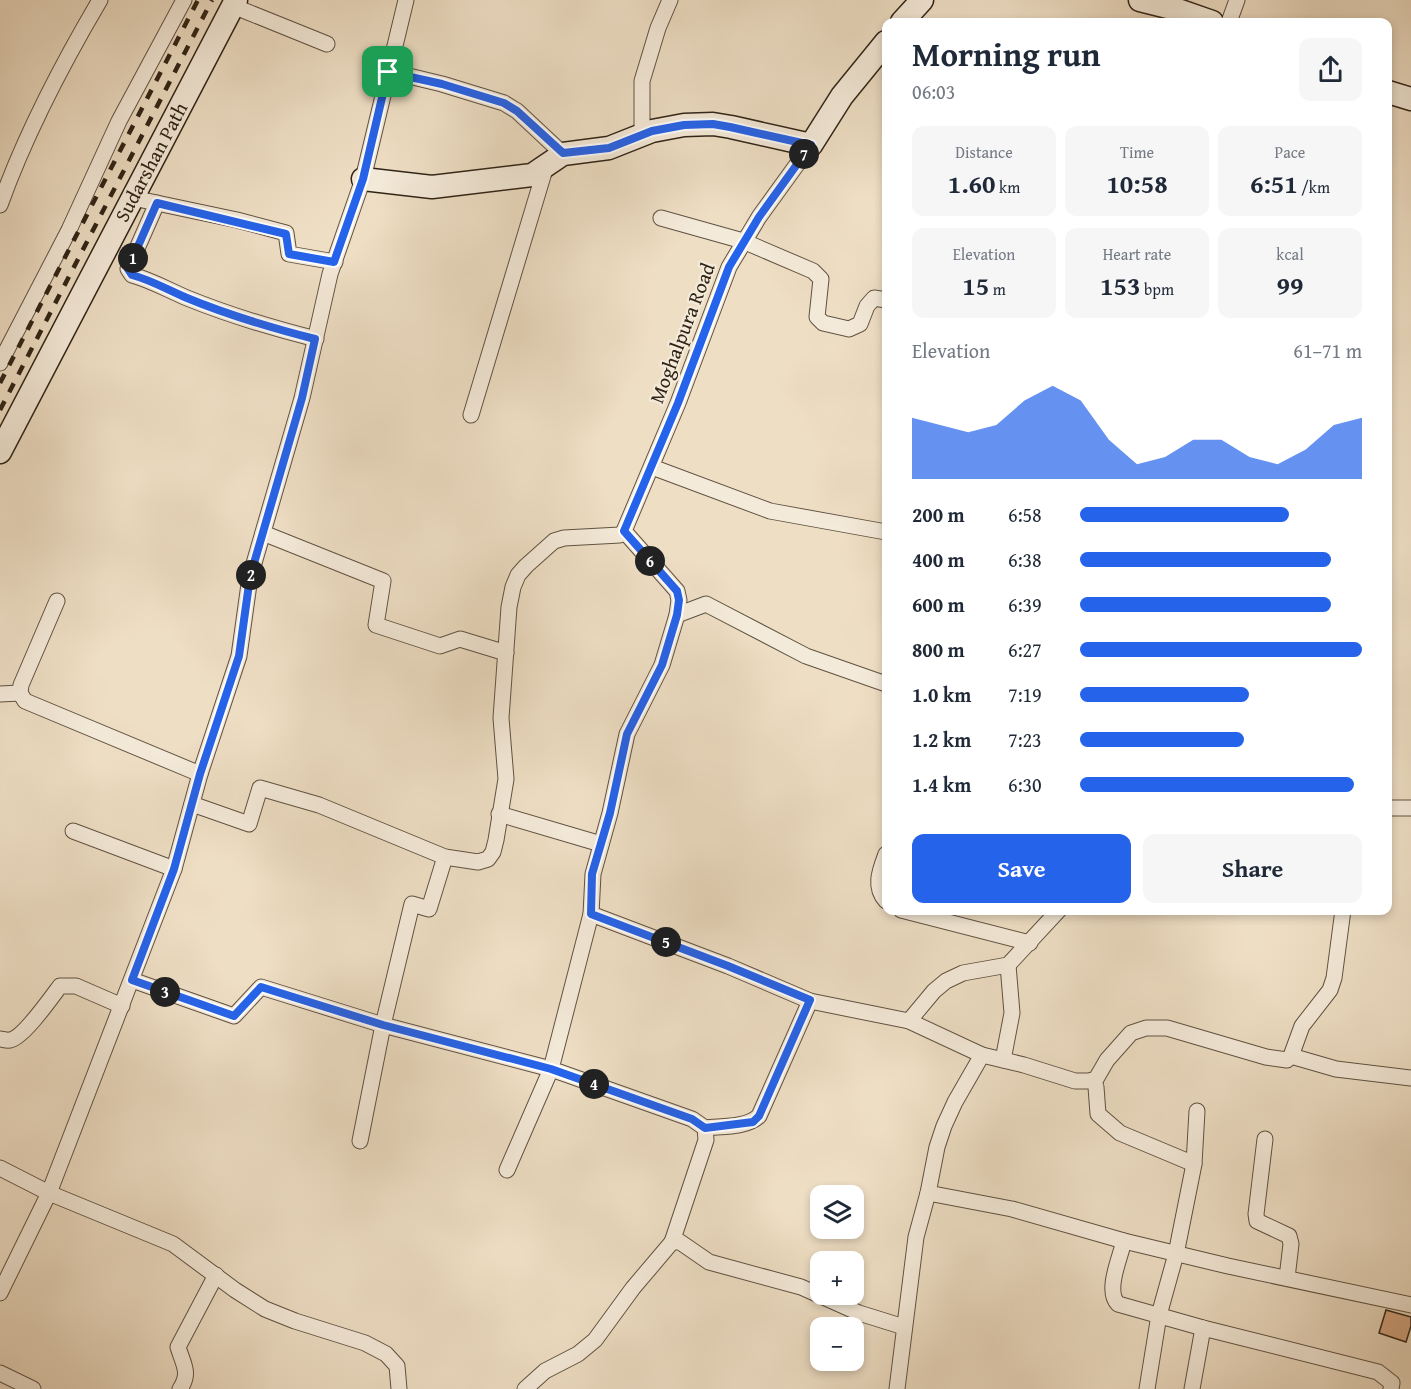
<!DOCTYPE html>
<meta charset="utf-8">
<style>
body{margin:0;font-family:"Gentium Book Plus",serif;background:#f6f6f7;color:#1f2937;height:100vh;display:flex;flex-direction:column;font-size:22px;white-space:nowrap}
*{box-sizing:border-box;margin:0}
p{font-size:20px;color:#747a83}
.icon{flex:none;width:33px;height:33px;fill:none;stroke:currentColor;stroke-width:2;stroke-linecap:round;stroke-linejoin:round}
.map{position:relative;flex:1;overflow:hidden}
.sheet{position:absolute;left:882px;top:18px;width:510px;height:897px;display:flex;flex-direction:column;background:#fff;border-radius:12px;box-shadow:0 3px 9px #0003}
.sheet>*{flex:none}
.controls{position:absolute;left:810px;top:1185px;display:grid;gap:12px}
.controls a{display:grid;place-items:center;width:54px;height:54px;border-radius:12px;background:#fff;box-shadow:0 3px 9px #0003;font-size:30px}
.pin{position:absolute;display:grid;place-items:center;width:51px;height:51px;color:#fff;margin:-26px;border-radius:12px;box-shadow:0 3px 9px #0006}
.km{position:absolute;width:30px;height:30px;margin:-15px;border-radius:50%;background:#222;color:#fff;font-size:16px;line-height:30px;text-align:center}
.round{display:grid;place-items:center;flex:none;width:63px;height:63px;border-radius:12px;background:#f6f6f7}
.overview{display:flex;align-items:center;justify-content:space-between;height:102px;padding:0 30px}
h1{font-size:33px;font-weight:700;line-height:45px}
.metrics{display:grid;grid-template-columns:repeat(3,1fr);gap:9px;height:102px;padding:6px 30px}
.metrics div{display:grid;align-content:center;border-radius:12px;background:#f6f6f7;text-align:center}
.metrics b{font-size:26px;font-weight:700}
.metrics small{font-size:16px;font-weight:400}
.metrics p{font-size:16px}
.chart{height:168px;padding:12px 30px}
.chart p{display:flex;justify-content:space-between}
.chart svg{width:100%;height:108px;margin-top:6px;fill:#2563eb;opacity:.7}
.primary-button{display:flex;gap:12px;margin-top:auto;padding:12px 30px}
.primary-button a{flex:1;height:69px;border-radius:12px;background:#2563eb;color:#fff;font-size:24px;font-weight:700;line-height:69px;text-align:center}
.primary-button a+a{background:#f6f6f7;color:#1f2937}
ul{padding:0 30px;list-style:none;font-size:20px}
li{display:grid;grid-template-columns:96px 72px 1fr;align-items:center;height:45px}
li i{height:15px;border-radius:8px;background:#2563eb}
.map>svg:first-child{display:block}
.building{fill:#d9aa86;stroke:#302417;stroke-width:1.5}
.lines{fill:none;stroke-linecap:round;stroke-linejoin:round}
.street-casing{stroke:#605242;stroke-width:17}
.secondary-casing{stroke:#302417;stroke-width:25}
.street{stroke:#f4ead9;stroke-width:15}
.secondary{stroke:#f4ead9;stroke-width:22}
.rail{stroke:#302417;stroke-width:4.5;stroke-dasharray:10 10;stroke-linecap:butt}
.route-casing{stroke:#fff;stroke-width:12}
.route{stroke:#2563eb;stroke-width:8}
.labels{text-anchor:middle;stroke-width:4.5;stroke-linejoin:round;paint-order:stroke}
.street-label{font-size:20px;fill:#302417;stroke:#f4ead9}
</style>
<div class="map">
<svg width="1411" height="1389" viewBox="0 0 1411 1389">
<rect width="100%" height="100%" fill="#eedec4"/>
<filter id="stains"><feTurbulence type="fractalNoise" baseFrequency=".00333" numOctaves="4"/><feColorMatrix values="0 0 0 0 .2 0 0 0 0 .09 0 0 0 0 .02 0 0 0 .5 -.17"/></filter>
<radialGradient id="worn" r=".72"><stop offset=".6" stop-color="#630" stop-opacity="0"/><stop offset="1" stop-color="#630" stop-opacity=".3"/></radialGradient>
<!-- building -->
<path class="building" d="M 1386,1310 L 1411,1317 L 1411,1326 L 1406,1342 L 1379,1333 Z"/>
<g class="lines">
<!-- street casing -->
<g class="street-casing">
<g id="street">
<path d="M 233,6 L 327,44"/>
<path d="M 1229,22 L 1237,0"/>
<path d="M 388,71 L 442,84 L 504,103 L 517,111 L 563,154"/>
<path d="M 642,136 L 642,81 L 658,28 L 670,0"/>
<path d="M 133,198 L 237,220 L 286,233 L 289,254 L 335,262"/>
<path d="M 157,203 L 128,269 L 132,275 C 151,280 168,290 187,298 C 229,315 272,328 316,339"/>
<path d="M 0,205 C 26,133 61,66 100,0"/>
<path d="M 661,218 L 743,241 L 813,271 L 821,279 L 817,317 L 823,323 L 849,329 L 860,324 L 867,306 L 874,298 L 886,300"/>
<path d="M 0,363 L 69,230 L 119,121 L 184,0"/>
<path d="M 471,415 L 546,166"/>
<path d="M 652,467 L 770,511 L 886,532"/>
<path d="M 263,533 L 383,581 L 376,625 L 440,646 L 460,639 L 506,653"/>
<path d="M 57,601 L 21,685 L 20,693 L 25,701 L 200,774"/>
<path d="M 677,615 L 706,604 L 806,656 L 886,684"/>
<path d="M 0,694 L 20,693"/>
<path d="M 192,804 L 249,824 L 260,788 L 319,805 L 445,857 L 478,862 L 488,859 L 493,852 L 496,840 L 506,779 L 501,718 L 509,607 L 513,587 L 518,575 L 526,566 L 554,541 L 564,538 L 620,535 L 624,531 L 678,403 L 729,267 L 759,217 L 811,145"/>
<path d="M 1388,808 L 1411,808"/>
<path d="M 499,814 L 601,844"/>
<path d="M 73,831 L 174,869"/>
<path d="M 886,854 C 880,870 873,887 886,901"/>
<path d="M 901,910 L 1030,943"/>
<path d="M 591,914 L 593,874 L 610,813 L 627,734 L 662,665 L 677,615 L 679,600 L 677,591 L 624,531"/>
<path d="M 132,980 L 234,1016 L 261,987 L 383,1025 L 551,1069 L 507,1170"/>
<path d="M 0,1039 C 3,1039 7,1041 10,1040 C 23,1038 51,998 60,986 L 76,986 L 122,1006"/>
<path d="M 982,1055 L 1024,1065 L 1075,1081 L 1089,1081 L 1096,1079 L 1107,1060 L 1131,1033 L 1146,1028 L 1167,1028 L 1266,1057 L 1287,1060 L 1291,1056 L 1302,1026 L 1330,990 L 1334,978 L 1343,910"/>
<path d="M 1291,1056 L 1336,1069 L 1411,1078"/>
<path d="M 1003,1060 L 1012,1013 L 1008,965"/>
<path d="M 1096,1087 L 1098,1114 L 1120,1133 L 1194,1164"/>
<path d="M 705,1128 C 722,1126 746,1128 759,1116 L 810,1001"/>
<path d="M 1265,1139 L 1256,1214 L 1257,1221 L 1289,1236 L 1291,1244 L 1287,1278"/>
<path d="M 360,1141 L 383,1025 L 412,904 L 429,909 L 445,857"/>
<path d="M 0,1168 L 49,1193 L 173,1244 L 235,1290 L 265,1309 L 295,1321 L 365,1343 L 386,1354 L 397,1366 L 399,1389"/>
<path d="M 928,1193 L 1012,1209 L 1124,1241 L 1228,1266 L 1411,1305"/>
<path d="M 1124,1241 C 1120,1258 1105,1291 1118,1304 L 1203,1328 L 1378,1372 L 1392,1383 L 1391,1389"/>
<path d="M 672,1242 L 706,1140 L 705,1128 L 692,1119 L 551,1069 L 591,914 L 728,966 L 810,1001 L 909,1021"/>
<path d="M 0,1293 L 49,1193 L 174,869 L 200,774 L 239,656 L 250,577 L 302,398 L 330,274 L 363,179 L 406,0"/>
<path d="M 0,1373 L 33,1389"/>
<path d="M 180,1389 C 191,1373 183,1364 178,1347 L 216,1275"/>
<path d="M 525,1389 L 545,1371 L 578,1354 L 595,1340 L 633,1288 L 672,1242 L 680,1242 L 709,1262 L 801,1287 L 859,1313 L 904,1327"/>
<path d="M 897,1389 L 916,1237 L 928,1193 L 937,1147 L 944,1126 L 955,1102 L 982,1055 L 909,1021 L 934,991 L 946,981 L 963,973 L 1008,965 L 1059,910"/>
<path d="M 1147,1389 L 1159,1315 L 1176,1254 L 1194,1164 L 1197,1111"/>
<path d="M 1192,1389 L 1203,1328"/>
</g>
</g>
<!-- secondary casing -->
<g class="secondary-casing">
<g id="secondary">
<path d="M 1140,0 L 1172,8 L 1212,22"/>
<path d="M 902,22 L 922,0"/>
<path d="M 1388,92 L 1411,99"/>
<path d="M 363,179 L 432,187 L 532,175 L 563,154 L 609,148 L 652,131 L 684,125 L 713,124 L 731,127 L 811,145 L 842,96 L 886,42"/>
<path d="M 0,452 L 236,0"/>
</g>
</g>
<!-- street -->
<use href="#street" class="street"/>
<!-- secondary -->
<use href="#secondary" class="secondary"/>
<!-- rail -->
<g class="rail">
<path d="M 0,383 L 198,0"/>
<path d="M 0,410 L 212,0"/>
</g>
</g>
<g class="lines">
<!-- route casing -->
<g class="route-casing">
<path id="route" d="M 388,72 L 442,84 L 504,103 L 517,111 L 563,153 L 609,148 L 652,131 L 684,125 L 713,124 L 730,127 L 811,145 L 759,217 L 729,267 L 678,403 L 624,531 L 677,591 L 679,600 L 677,615 L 662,665 L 627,734 L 610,813 L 592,874 L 591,914 L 728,966 L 810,1000 L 759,1116 L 753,1122 L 705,1128 L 692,1119 L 551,1069 L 383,1025 L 261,987 L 234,1016 L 132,980 L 174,869 L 200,774 L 239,656 L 250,577 L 302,398 L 315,339 C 272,328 228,315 187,298 C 168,290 151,280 132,275 L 128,269 L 157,203 L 286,234 L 289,254 L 334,262 L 363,179 Z"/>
</g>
<!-- route -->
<use href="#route" class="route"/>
</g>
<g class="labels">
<!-- street labels -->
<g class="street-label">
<text transform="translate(151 162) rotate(-62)" y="7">Sudarshan Path</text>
<text transform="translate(682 333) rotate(-69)" y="7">Moghalpura Road</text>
</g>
</g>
<rect width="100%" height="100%" filter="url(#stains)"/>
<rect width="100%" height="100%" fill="url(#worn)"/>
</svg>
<div class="controls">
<a><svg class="icon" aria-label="layers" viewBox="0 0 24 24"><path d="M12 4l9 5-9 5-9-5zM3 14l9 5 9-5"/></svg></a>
<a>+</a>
<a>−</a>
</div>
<div class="pin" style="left:388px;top:72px;background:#1e9e55"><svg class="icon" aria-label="arrive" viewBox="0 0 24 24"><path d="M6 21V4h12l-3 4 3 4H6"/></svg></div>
<b class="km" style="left:133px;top:258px">1</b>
<b class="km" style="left:251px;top:575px">2</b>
<b class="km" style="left:165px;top:992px">3</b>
<b class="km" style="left:594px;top:1084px">4</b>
<b class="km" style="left:666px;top:942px">5</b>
<b class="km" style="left:650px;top:561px">6</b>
<b class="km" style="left:804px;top:154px">7</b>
<section class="sheet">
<div class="overview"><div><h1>Morning run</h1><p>06:03</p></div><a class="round"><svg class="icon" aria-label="share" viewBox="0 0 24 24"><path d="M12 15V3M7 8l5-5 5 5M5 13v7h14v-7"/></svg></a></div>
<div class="metrics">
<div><p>Distance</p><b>1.60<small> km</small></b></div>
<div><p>Time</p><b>10:58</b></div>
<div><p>Pace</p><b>6:51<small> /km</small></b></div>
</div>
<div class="metrics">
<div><p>Elevation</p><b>15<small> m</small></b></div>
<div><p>Heart rate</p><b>153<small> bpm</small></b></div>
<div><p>kcal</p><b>99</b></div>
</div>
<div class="chart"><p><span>Elevation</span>61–71 m</p>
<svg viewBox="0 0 160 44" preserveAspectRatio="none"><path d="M0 44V19L10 22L20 25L30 22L40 12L50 6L60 12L70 28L80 38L90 35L100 28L110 28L120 35L130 38L140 32L150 22L160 19V44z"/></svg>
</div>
<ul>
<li><b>200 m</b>6:58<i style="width:74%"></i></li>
<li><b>400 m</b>6:38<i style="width:89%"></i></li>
<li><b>600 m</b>6:39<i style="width:89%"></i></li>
<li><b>800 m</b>6:27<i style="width:100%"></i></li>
<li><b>1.0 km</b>7:19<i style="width:60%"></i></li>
<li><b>1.2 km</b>7:23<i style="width:58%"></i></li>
<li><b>1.4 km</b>6:30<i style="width:97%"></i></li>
</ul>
<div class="primary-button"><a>Save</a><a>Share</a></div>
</section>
</div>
